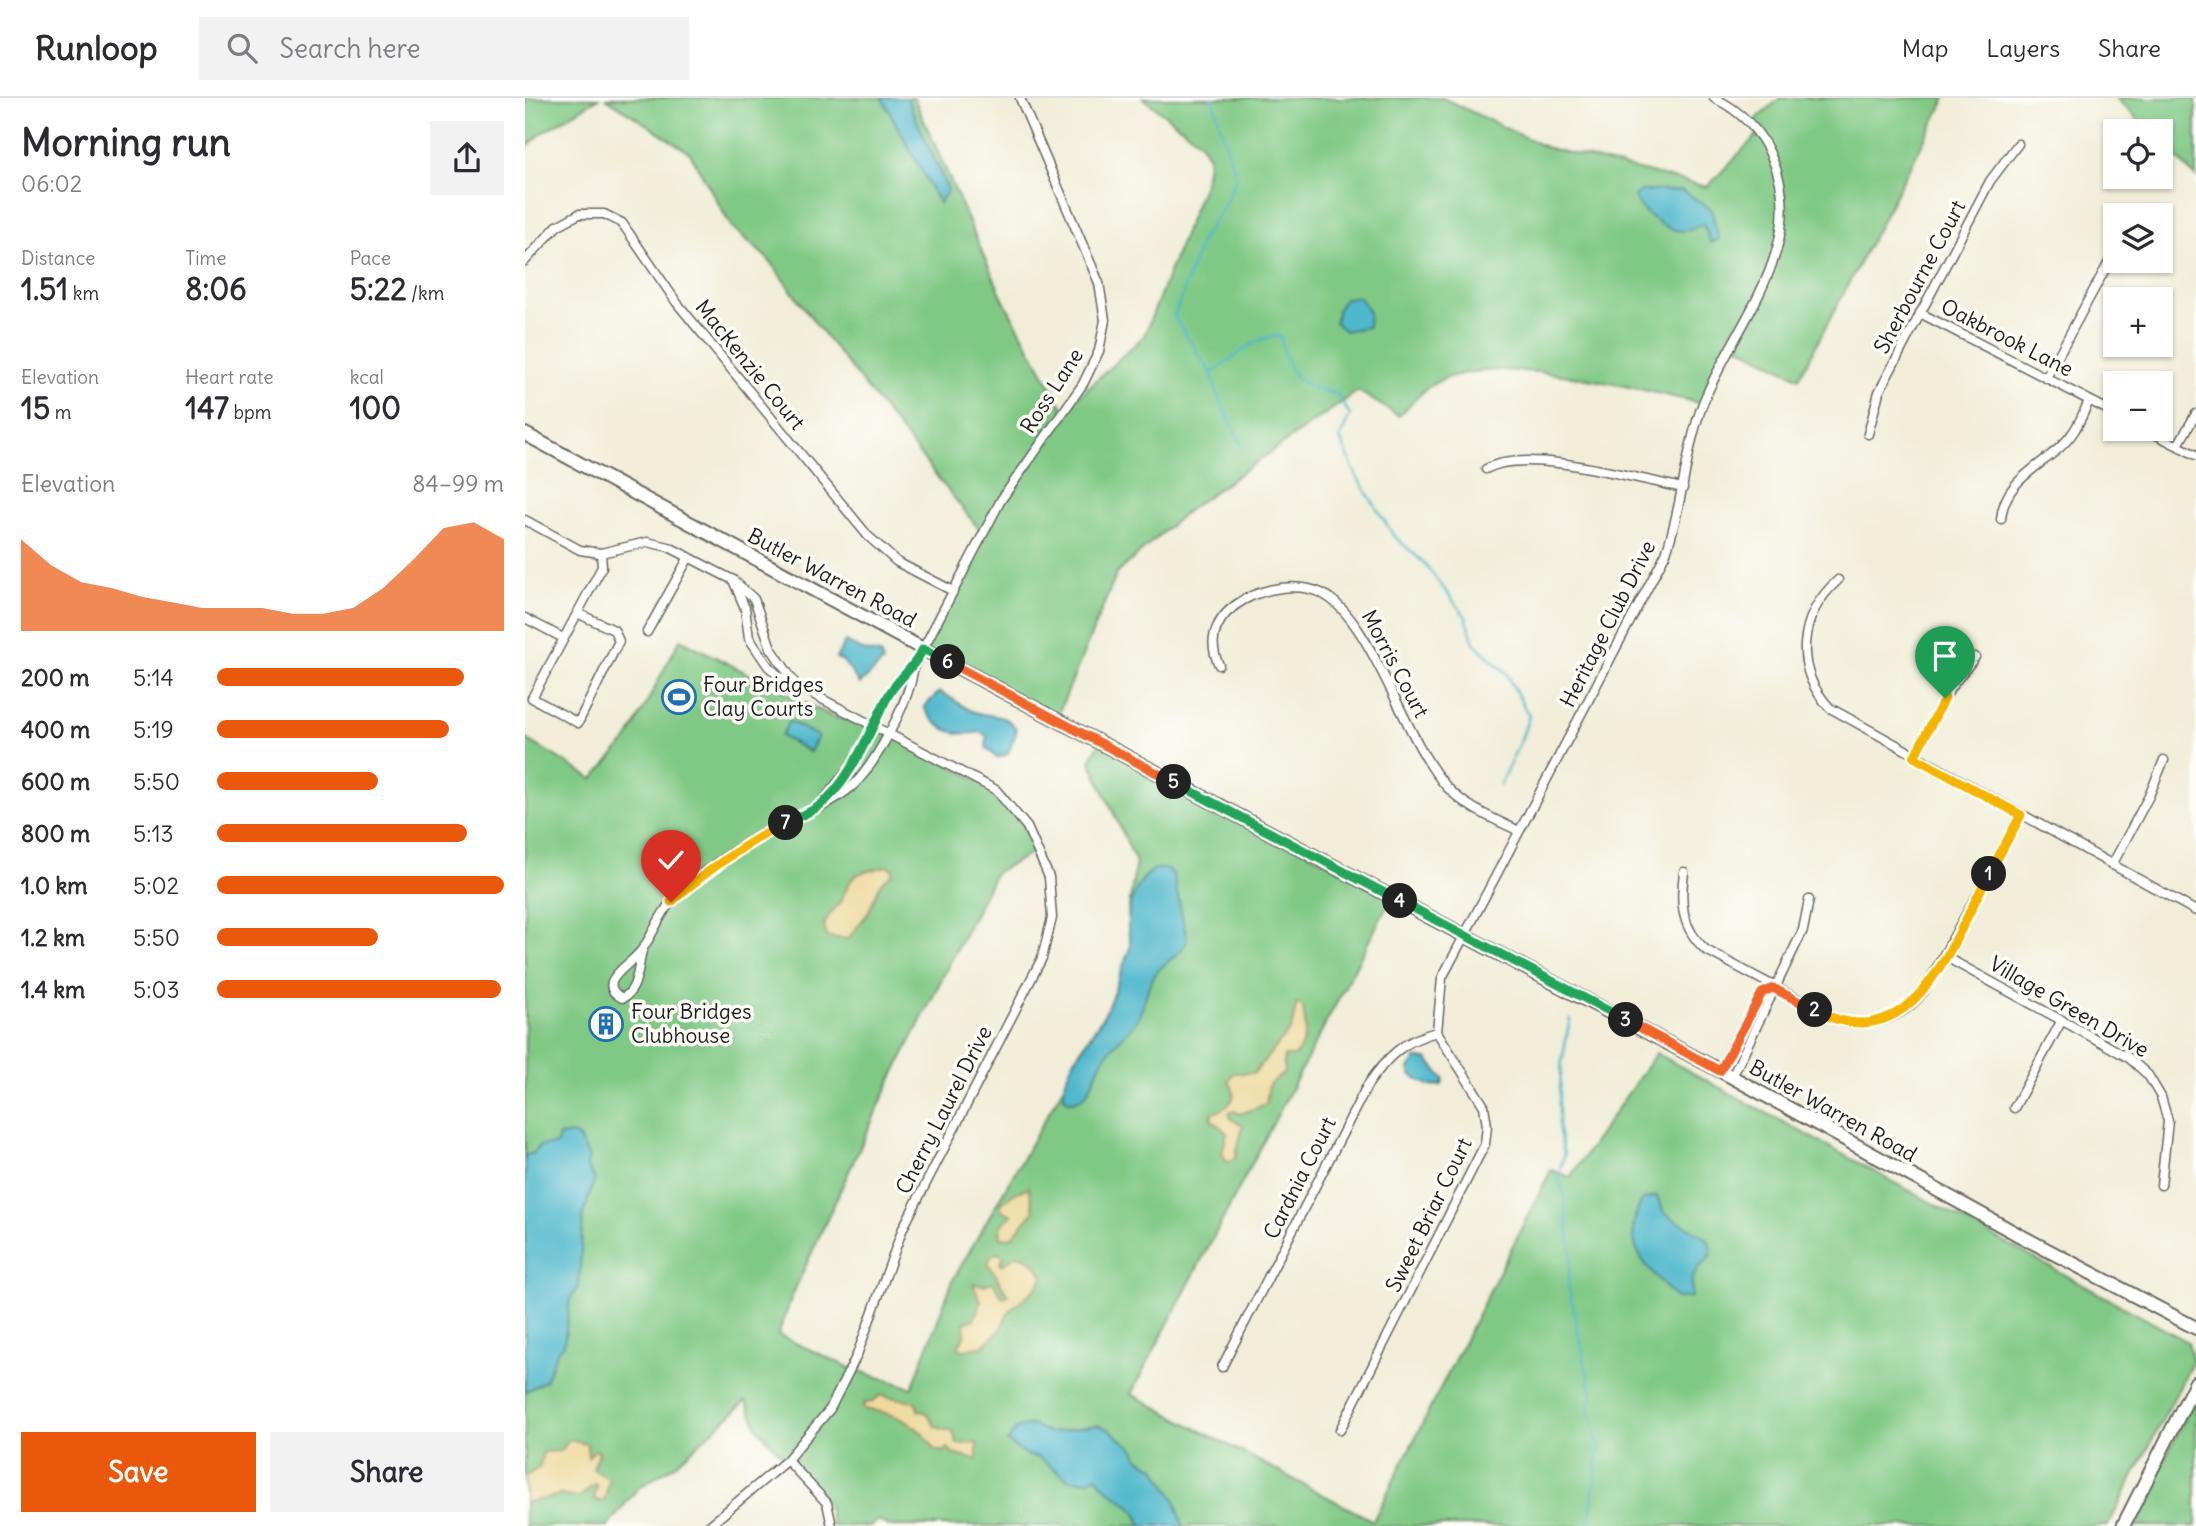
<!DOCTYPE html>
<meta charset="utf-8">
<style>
body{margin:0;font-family:Delius,sans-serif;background:#f2f2f3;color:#2b2b33;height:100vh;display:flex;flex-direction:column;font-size:26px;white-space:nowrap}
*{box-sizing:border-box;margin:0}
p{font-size:23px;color:#7c7c81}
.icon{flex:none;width:38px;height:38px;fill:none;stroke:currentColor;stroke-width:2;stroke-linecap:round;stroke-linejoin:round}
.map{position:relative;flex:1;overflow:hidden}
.drawer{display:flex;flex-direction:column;background:#fff;width:525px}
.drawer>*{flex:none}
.fabs{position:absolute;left:1578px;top:21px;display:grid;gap:14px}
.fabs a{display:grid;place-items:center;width:70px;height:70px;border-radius:0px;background:#fff;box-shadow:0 2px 5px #0004;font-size:35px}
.pin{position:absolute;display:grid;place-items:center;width:60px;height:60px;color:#fff;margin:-72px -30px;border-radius:50% 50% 50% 0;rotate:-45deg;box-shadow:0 0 7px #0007}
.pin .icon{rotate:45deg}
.km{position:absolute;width:35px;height:35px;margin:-18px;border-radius:50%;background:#222;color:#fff;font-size:19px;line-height:35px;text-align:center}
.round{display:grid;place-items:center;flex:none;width:74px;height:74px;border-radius:0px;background:#f2f2f3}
.summary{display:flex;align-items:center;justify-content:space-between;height:119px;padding:0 21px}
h1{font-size:38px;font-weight:700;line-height:52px}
.figures{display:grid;grid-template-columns:repeat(3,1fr);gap:10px;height:119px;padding:7px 21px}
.figures div{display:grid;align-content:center}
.figures b{font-size:30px;font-weight:700}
.figures small{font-size:19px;font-weight:400}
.figures p{font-size:19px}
.chart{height:196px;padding:14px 21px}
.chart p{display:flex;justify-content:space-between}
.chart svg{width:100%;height:126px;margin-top:7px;fill:#ea580c;opacity:.7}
.primary-button{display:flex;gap:14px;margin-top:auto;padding:14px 21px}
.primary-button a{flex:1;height:80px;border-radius:0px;background:#ea580c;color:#fff;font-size:28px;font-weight:700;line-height:80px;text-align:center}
.primary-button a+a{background:#f2f2f3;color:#2b2b33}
ul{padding:0 21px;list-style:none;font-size:23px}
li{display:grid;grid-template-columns:112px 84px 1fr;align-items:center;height:52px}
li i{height:18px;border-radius:9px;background:#ea580c}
header{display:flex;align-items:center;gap:42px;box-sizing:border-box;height:98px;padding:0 35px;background:#fff;border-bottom:2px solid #e1e1e2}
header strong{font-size:33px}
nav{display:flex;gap:38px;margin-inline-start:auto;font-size:24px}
.search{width:490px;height:63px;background:#f2f2f3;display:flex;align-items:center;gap:18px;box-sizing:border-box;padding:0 24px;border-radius:0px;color:#7c7c81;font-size:26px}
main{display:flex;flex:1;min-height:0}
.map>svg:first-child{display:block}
.green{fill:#80c985;stroke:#4e7250;stroke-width:2}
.sand{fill:#eeda9e;stroke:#857b5d;stroke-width:2}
.water{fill:#4fb8cc;stroke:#366a74;stroke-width:2}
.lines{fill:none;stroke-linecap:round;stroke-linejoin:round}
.stream{stroke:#4fb8cc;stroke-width:2.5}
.street-casing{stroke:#67655e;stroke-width:11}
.secondary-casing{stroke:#67655e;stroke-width:16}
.street{stroke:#fff;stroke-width:8}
.secondary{stroke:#fff;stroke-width:12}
.split-1-casing{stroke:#fff;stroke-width:14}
.split-2-casing{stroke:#fff;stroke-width:14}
.split-3-casing{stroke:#fff;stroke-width:14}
.split-4-casing{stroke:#fff;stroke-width:14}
.split-5-casing{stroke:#fff;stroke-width:14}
.split-6-casing{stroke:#fff;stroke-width:14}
.split-7-casing{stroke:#fff;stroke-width:14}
.split-8-casing{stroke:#fff;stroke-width:14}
.split-1{stroke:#f5b400;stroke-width:9}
.split-2{stroke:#f5b400;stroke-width:9}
.split-3{stroke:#f0652b;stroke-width:9}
.split-4{stroke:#22a559;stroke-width:9}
.split-5{stroke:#22a559;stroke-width:9}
.split-6{stroke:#f0652b;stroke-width:9}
.split-7{stroke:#22a559;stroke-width:9}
.split-8{stroke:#f5b400;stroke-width:9}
.labels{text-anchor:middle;stroke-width:7;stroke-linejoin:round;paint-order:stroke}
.street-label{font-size:21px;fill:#1c1c1c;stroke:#fdfcf7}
.poi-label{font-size:21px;fill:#1c1c1c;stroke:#fdfcf7;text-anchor:start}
</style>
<header>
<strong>Runloop</strong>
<div class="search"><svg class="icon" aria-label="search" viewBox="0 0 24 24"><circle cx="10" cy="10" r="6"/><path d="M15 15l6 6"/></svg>Search here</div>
<nav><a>Map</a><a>Layers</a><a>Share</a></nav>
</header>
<main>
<section class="drawer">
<div class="summary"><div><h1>Morning run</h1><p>06:02</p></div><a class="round"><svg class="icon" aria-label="share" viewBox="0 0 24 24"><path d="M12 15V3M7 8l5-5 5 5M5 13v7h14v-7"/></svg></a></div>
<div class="figures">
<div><p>Distance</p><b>1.51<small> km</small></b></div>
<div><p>Time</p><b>8:06</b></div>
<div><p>Pace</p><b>5:22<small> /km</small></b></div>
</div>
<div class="figures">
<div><p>Elevation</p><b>15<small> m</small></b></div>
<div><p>Heart rate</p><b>147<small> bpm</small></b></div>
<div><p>kcal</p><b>100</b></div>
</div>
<div class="chart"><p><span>Elevation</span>84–99 m</p>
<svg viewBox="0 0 160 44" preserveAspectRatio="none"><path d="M0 44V12L10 21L20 27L30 29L40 32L50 34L60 36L70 36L80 36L90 38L100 38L110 36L120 29L130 19L140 8L150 6L160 12V44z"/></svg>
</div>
<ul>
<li><b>200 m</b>5:14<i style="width:86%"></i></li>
<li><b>400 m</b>5:19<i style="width:81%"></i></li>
<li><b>600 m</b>5:50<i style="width:56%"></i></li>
<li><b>800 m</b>5:13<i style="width:87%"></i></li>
<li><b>1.0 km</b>5:02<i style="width:100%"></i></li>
<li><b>1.2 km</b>5:50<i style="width:56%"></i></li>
<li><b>1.4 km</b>5:03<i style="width:99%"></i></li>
</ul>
<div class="primary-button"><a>Save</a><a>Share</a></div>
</section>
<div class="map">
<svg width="1671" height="1428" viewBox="0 0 1671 1428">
<rect width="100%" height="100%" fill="#fdfcf7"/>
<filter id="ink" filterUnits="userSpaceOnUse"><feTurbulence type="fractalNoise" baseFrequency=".0143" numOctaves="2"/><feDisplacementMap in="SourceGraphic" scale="14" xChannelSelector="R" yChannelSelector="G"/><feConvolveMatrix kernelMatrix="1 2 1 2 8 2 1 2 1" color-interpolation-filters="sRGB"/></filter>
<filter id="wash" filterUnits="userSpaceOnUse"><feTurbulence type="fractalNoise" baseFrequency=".00686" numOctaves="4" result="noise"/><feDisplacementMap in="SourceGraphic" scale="28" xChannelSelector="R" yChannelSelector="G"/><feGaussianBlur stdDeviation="1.57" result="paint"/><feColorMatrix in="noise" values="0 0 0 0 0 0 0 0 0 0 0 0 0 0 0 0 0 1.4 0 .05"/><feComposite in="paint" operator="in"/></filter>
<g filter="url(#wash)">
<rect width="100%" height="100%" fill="#f1edd8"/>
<!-- green -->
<g class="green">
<path d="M 0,0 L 74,0 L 17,35 L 0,50 Z"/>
<path d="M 81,0 L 389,0 L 479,203 L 539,312 L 619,238 L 680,83 L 684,59 L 675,44 L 618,0 L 918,0 L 1020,49 L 1182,89 L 1233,36 L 1226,26 L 1255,0 L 1421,0 L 1274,280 L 1207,245 L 1178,306 C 1114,291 962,250 905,288 C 894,296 884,308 874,318 L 833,293 L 663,412 L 592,475 L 531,621 L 398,551 L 457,435 L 294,230 L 243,161 L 206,128 L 165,55 Z"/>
<path d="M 1591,0 L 1671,0 L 1671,79 L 1636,45 L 1636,33 L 1624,33 Z"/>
<path d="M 155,541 L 308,619 L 350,627 L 471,692 L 494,718 L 512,752 L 470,775 L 364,986 L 270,1191 L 253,1237 L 325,1270 L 387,1290 L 428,1182 L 539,988 L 551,959 L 582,912 L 606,848 L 603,814 L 611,764 L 565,663 L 575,644 L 867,799 L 606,1296 L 848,1423 L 1026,1072 L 1045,1079 L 1131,955 L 1663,1244 L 1668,1263 L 1583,1428 L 364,1428 L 353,1422 L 345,1428 L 307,1428 L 302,1405 L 233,1331 L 221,1303 L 150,1367 L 112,1391 L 83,1428 L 0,1428 L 0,640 L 68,681 L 103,641 Z"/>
<path d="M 1671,1299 L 1671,1428 L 1606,1428 Z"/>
</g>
<!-- sand -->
<g class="sand">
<path d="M 361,768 L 368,771 L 367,776 L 356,785 L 343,815 L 323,841 L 303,839 C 292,823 309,815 316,802 C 321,794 322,785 330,778 C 338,772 351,772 361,768 Z"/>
<path d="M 772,905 L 778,909 C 781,926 783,945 769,958 L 759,958 L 759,975 L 744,986 L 741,1006 L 715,1016 L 709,1013 L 704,1015 L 706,1021 L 718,1027 L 710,1061 L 702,1064 L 697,1055 L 702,1035 L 686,1021 L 687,1015 C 702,1011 716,1001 704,984 L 708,975 L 729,975 L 766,931 Z"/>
<path d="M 504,1089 L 509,1113 L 486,1140 L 476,1139 L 475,1128 L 487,1117 L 476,1112 L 476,1106 L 488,1096 Z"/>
<path d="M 474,1155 L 479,1159 L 475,1165 L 477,1167 L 492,1157 C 503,1158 514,1168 518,1178 C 512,1199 483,1201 476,1232 L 456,1249 L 437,1252 L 433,1249 L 440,1236 L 439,1225 L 449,1221 L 456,1204 L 448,1186 L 459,1187 L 468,1184 L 478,1200 L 483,1197 L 463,1165 L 467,1157 Z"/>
<path d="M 355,1297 L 391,1304 L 393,1312 L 402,1315 L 411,1329 L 428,1334 L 432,1346 L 452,1345 L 452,1362 L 427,1356 L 423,1350 L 419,1354 L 410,1352 C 395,1325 367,1314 338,1311 L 339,1305 L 348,1304 Z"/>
<path d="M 44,1342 L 62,1346 L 63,1359 L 70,1352 L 74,1353 L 68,1371 L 84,1381 L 80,1401 L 76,1404 L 69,1401 L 72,1388 L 70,1386 L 53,1400 L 35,1397 L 0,1405 L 0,1379 L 15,1369 L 18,1354 L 36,1353 Z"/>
</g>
<!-- water -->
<g class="water">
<path d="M 357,0 L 382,0 L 423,92 L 414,105 Z"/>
<path d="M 1157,92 L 1186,111 L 1194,141 L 1186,145 L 1178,126 C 1172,128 1163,133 1157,133 C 1141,133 1113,112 1109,98 L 1116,93 Z"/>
<path d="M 834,199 L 844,214 L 843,229 L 820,233 L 810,224 L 813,211 L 820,200 Z"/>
<path d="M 320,544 L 340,553 L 355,556 L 358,564 L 335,586 L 318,563 L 311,560 Z"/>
<path d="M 414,594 C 427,599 434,607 447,613 C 464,620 481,614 492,632 L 483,656 L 472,660 L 461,649 L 462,638 L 455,634 C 432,639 410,632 399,609 Z"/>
<path d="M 264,623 L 293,638 L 285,654 L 256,638 Z"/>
<path d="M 630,771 L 642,771 L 648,776 L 662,842 C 655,859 639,863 629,878 C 620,891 620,910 611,923 C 600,938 585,948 576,965 C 568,980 565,1004 544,1003 L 539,999 C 537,965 569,941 581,913 C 590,894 596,872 604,853 C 607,845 604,839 603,832 C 602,810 610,782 630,771 Z"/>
<path d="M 891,961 L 902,961 L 919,981 L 917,987 L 905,988 L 886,977 L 884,971 Z"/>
<path d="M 47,1036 L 53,1039 L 64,1059 L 62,1069 L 70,1081 L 58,1118 L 54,1188 L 45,1201 L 39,1247 L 33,1252 L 20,1283 L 0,1294 L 0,1057 L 9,1055 L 14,1048 L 32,1046 L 34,1038 Z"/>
<path d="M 1132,1098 L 1139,1115 L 1183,1141 L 1187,1154 L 1180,1165 L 1173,1169 L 1167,1182 L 1166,1199 L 1151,1200 C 1122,1168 1093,1148 1117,1102 Z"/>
<path d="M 508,1327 L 524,1335 L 572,1327 L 583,1331 L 610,1352 L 614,1361 L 631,1370 L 650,1402 L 658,1428 L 616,1428 C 612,1402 581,1399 572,1378 L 563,1383 L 544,1382 L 514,1360 L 504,1358 L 482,1344 L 492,1330 Z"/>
</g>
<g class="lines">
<!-- stream -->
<g class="stream">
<path d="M 687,0 L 711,79 L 701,104 L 677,141 L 649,219 L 686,275 L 693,298 L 717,349"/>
<path d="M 686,275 C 709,262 729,237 756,238 C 762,278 773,288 812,296 L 825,317 L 815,340 L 832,379 L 869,438 L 898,464 L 941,519 L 949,545 L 981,575 L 1004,618 L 996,642 L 975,686"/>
<path d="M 1045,921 L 1037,963 L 1034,1003 L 1034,1032 L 1039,1057 L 1033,1080 L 1039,1097 L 1046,1155 L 1043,1187 L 1067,1296 L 1064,1312 L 1074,1349 L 1064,1428"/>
</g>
</g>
</g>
<g filter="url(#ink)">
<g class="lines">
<!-- street casing -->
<g class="street-casing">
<g id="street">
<path d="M 0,163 L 32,128 L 54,116 L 79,116 L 97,125 L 152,205 L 343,438 L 372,464 L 428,493"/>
<path d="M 1395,215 L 1591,316"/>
<path d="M 1521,280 L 1591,151"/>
<path d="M 1620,331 L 1671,357"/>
<path d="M 1343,336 L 1354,294 L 1465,83 L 1493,46"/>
<path d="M 1653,347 L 1671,316"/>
<path d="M 961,371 C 1002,348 1111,381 1158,390"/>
<path d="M 1476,421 C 1480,375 1528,366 1549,333 C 1555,324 1559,313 1564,303"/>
<path d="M 0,422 L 55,452 L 76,455 L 122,444 L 144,449 L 208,482 L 229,501 L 246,550 L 269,584"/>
<path d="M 1313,482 C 1273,518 1268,571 1305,610 L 1671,813"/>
<path d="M 52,515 L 89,532 L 94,543 L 53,625 L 7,600 L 77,469 L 76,455"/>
<path d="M 0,520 L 38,540"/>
<path d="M 122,534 L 164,459"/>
<path d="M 694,567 C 666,510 753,475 796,495 C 847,519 879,643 922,689 C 941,710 969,721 994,733"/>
<path d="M 1389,659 L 1426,589 L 1450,559"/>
<path d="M 295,707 L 330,663 L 364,596 L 388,570 L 476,402 L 558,286 L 574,253 L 580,222 L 574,185 L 495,0"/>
<path d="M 1587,767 L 1624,698 L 1639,662"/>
<path d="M 1159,774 C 1155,805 1156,830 1181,852 L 1312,922 C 1346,932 1378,920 1399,893 L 1496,717"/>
<path d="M 117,853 C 113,868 113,894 97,900 C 69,885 104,868 115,854 C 127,840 133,819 146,804 C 167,780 198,760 226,743 C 257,723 296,714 325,690 C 348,672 387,599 388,570"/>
<path d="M 1419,858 L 1576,944 L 1604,960 L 1623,977 L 1636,999 L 1643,1023 L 1636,1087"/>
<path d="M 1195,973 L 1237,896 L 1248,890"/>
<path d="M 1207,979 L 1278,832 L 1284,802"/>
<path d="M 1489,1010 L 1537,922"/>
<path d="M 697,1269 L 842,988 C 861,960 878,942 912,934"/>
<path d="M 815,1332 L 960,1046 L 962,1028 L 959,1008 L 912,934 L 917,880 L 1141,455 C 1158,406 1160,353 1178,305 C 1209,227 1286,148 1247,60 C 1236,33 1215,12 1189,0"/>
<path d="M 262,1362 L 302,1405 L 307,1428"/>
<path d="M 184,1428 L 262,1362 L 305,1311 L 332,1257 L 378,1130 L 517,860 L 527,820 L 524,779 L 502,729 L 471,692 L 255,579 L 243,568 L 224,540 L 220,510 L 208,482"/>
</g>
</g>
<!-- secondary casing -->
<g class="secondary-casing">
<g id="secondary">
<path d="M 0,336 L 398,551 L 1207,979 L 1492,1136 L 1671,1230"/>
<path d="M 1598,1428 L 1671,1284"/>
</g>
</g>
<!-- street -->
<use href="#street" class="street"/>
<!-- secondary -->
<use href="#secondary" class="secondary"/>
</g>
</g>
<g class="lines" filter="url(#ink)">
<!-- split-1 casing -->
<g class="split-1-casing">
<path id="split-1" d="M 1420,600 L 1389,659 L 1496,717 L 1464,776"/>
</g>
<!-- split-2 casing -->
<g class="split-2-casing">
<path id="split-2" d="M 1290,912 C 1389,965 1427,844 1464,776"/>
</g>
<!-- split-3 casing -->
<g class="split-3-casing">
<path id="split-3" d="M 1101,922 L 1195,973 L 1237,895 L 1248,890 L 1290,912"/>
</g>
<!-- split-4 casing -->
<g class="split-4-casing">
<path id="split-4" d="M 875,803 L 1101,922"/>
</g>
<!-- split-5 casing -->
<g class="split-5-casing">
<path id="split-5" d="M 649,684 L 875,803"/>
</g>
<!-- split-6 casing -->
<g class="split-6-casing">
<path id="split-6" d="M 423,564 L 649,684"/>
</g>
<!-- split-7 casing -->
<g class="split-7-casing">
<path id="split-7" d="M 261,725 C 271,719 285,715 294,708 C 326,684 345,632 363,598 C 372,581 388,572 398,551 L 423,564"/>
</g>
<!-- split-8 casing -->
<g class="split-8-casing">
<path id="split-8" d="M 146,804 C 182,773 218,746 261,725"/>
</g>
<!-- split-1 -->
<use href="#split-1" class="split-1"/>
<!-- split-2 -->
<use href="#split-2" class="split-2"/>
<!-- split-3 -->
<use href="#split-3" class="split-3"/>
<!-- split-4 -->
<use href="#split-4" class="split-4"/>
<!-- split-5 -->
<use href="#split-5" class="split-5"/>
<!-- split-6 -->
<use href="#split-6" class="split-6"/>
<!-- split-7 -->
<use href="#split-7" class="split-7"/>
<!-- split-8 -->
<use href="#split-8" class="split-8"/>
</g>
<!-- icons -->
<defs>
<g id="stadium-ring" transform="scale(1.75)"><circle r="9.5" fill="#fdfcf7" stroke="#1f6fb2" stroke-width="1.5"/><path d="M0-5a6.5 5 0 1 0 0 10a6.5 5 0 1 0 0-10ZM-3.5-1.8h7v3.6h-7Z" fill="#1f6fb2"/></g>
<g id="building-ring" transform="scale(1.75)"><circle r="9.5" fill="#fdfcf7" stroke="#1f6fb2" stroke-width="1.5"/><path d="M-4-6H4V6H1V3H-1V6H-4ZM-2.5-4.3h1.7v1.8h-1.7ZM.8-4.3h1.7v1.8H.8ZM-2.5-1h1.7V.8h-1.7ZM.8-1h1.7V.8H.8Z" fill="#1f6fb2"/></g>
</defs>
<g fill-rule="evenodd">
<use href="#stadium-ring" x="154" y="599"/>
<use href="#building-ring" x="81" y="926"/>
</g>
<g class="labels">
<!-- street labels -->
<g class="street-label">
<text transform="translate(1395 179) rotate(-62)" y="7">Sherbourne Court</text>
<text transform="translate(1482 240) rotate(27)" y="7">Oakbrook Lane</text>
<text transform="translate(225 267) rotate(51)" y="7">MacKenzie Court</text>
<text transform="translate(527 293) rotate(-57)" y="7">Ross Lane</text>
<text transform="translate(307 480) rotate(28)" y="7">Butler Warren Road</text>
<text transform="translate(1083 526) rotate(-63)" y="7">Heritage Club Drive</text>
<text transform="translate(870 566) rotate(62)" y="7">Morris Court</text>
<text transform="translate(1544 909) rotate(30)" y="7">Village Green Drive</text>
<text transform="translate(419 1012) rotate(-63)" y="7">Cherry Laurel Drive</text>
<text transform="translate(1308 1013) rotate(29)" y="7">Butler Warren Road</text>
<text transform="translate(775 1080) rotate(-63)" y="7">Cardnia Court</text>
<text transform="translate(904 1117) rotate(-64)" y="7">Sweet Briar Court</text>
</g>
<!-- poi labels -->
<g class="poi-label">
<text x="178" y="594">Four Bridges<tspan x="178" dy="24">Clay Courts</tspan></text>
<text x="106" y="921">Four Bridges<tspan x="106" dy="24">Clubhouse</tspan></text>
</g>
</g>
</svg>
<div class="fabs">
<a><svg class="icon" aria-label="locate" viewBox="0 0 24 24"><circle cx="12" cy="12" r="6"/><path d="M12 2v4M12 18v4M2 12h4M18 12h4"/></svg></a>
<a><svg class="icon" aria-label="layers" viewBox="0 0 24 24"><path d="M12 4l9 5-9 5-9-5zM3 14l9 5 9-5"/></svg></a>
<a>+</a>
<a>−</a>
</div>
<div class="pin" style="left:1420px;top:600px;background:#1e9e55"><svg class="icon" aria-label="arrive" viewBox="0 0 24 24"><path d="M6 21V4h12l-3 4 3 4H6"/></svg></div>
<div class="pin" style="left:146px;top:804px;background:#d93025"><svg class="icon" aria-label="check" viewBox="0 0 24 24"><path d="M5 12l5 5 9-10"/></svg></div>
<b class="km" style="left:1464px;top:776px">1</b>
<b class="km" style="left:1290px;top:912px">2</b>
<b class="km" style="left:1101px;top:922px">3</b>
<b class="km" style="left:875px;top:803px">4</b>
<b class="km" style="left:649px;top:684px">5</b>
<b class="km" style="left:423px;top:564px">6</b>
<b class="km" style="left:261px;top:725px">7</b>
</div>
</main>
